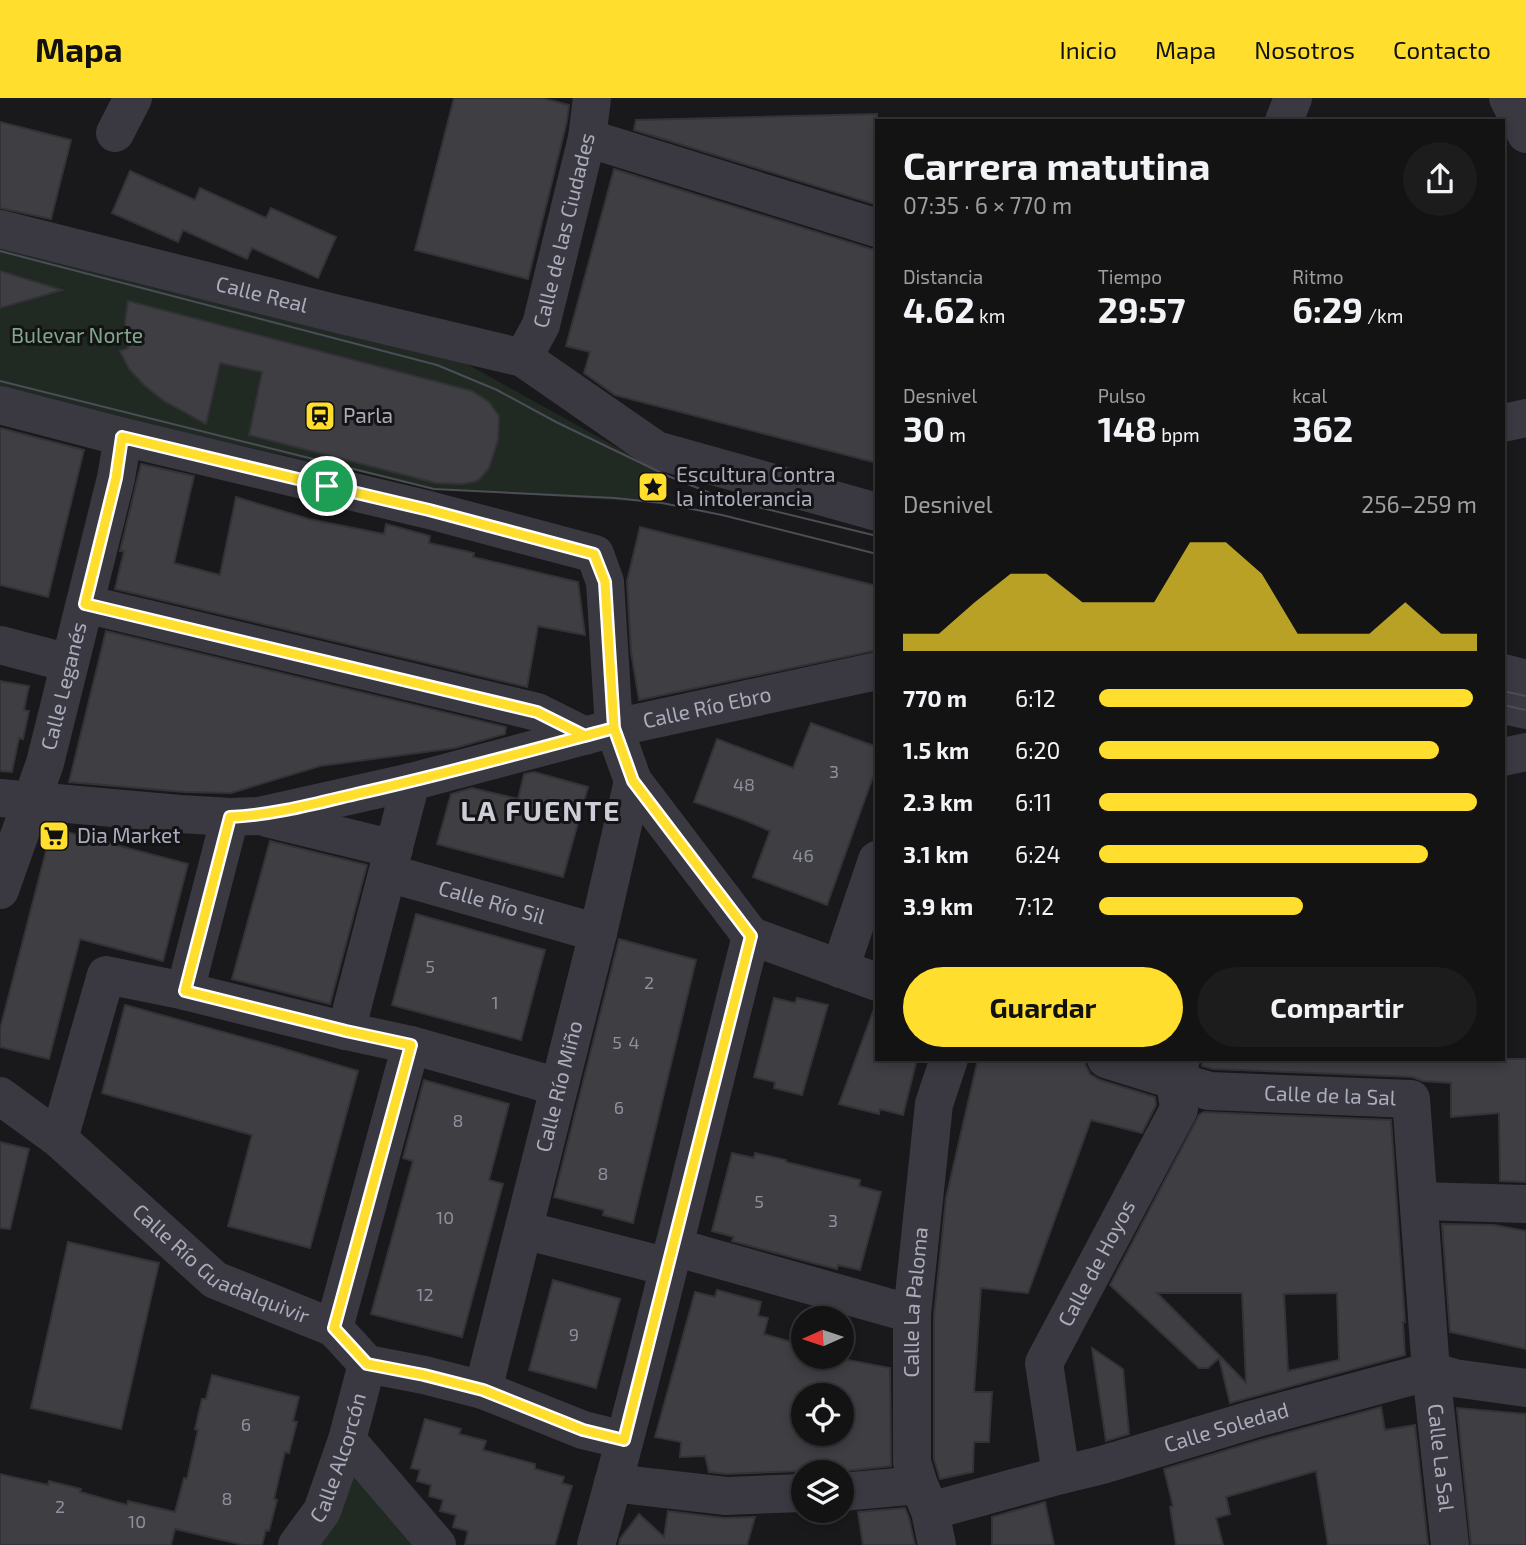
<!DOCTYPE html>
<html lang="es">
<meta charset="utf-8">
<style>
body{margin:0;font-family:"Exo 2",sans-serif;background:#1c1c1d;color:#f1f3f6;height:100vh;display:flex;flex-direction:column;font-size:26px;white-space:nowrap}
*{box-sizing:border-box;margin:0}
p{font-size:23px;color:#9d9ea0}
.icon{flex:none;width:38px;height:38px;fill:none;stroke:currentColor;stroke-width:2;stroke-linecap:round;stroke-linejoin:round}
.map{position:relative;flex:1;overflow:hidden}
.details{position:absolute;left:875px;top:21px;width:630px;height:942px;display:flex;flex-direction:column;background:#131314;border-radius:0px;box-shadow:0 4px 10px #0003,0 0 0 2px #323234}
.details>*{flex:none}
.needle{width:46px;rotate:267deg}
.fabs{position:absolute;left:791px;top:1208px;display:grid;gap:14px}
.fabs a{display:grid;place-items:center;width:63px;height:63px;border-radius:50%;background:#131314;box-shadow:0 4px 10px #0003,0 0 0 2px #323234;font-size:35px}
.pin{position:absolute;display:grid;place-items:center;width:60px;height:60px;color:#fff;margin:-30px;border:4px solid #fff;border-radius:50%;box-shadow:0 2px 7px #0007}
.round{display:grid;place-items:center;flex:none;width:74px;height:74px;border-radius:37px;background:#1c1c1d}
.headline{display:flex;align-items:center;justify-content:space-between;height:119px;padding:0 28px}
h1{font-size:38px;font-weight:700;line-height:52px}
.figures{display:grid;grid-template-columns:repeat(3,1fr);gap:10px;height:119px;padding:7px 28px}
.figures div{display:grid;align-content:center}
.figures b{font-size:35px;font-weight:700}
.figures small{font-size:19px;font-weight:400}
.figures p{font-size:19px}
.chart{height:196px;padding:14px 28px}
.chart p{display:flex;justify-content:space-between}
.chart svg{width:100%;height:126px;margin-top:7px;fill:#ffde2d;opacity:.7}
.cta{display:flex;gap:14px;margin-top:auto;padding:14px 28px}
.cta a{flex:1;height:80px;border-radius:42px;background:#ffde2d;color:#111;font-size:28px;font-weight:700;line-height:80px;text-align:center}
.cta a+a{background:#1c1c1d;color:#f1f3f6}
ul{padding:0 28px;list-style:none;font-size:23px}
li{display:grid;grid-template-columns:112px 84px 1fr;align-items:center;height:52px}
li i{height:18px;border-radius:9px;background:#ffde2d}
header{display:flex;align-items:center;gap:42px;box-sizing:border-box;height:98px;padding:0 35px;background:#ffde2d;color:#111}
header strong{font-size:33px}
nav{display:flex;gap:38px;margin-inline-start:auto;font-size:24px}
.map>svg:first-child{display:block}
.green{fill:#202a23}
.building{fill:#3e3e43;stroke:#333337;stroke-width:2;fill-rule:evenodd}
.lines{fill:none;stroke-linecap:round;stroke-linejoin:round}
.minor{stroke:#3a3941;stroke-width:38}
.tram{stroke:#4c4d56;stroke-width:2}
.route-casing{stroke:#fff;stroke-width:14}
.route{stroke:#ffde2d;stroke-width:9}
.labels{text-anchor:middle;stroke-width:6;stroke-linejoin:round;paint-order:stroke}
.number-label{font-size:18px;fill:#8f909e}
.street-label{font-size:21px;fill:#aaacbc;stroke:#141416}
.park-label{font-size:21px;fill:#80a88a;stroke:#141416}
.poi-label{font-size:21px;fill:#aaacbc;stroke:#141416;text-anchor:start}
.district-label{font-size:28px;font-weight:bold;letter-spacing:2px;fill:#cccdd7;stroke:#141416}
</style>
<header>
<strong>Mapa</strong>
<nav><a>Inicio</a><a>Mapa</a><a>Nosotros</a><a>Contacto</a></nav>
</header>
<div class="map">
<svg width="1526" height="1447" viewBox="0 0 1526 1447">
<rect width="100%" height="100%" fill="#19191b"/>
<!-- green -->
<g class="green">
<path d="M 0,147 L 458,261 L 668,378 L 662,405 L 434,391 L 0,293 Z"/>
<path d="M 347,1342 L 437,1447 L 297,1447 Z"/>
</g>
<!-- building -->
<g class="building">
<path d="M 454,0 L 542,0 L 569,7 L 567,23 L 528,181 L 415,152 Z"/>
<path d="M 877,16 L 877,107 L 634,32 L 636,22 Z"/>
<path d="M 0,24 L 71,42 L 51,121 L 0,110 Z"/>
<path d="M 614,71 L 871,151 L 877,151 L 877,365 L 615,297 L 584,275 L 590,254 L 566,248 Z"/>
<path d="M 130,73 L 195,102 L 200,90 L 266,120 L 271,110 L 336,139 L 318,180 L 252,150 L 247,161 L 183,132 L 178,144 L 112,115 Z"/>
<path d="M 0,173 L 62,192 L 0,210 Z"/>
<path d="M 128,203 L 472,293 L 489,304 L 499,318 L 498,342 L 489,370 L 479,382 L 473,384 L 462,386 L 436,385 L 249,337 L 262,274 L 220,265 L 206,326 L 164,303 L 145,288 L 129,271 L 120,253 L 128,250 L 125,224 Z"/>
<path d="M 0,330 L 84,352 L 48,499 L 0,487 Z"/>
<path d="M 141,366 L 194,378 L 174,465 L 220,477 L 236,399 L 309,421 L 384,436 L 386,426 L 430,438 L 429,445 L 474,455 L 473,459 L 578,484 L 585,537 L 538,528 L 527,589 L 115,491 L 124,453 L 120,453 Z"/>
<path d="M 640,429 L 877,488 L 877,552 L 639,602 L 631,554 L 627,483 Z"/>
<path d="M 106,533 L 506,629 L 505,636 L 455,650 L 320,668 L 231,695 L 185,694 L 69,684 Z"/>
<path d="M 0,583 L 29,588 L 24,612 L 29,613 L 23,641 L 19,640 L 12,674 L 0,673 Z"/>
<path d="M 811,625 L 877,649 L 877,675 L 874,676 L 827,807 L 753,779 L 770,733 L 742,721 L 694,704 L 717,641 L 793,670 Z"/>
<path d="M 534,674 L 588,689 L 563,779 L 437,746 L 451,696 L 472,690 L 518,701 L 524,676 Z"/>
<path d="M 52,730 L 188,766 L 163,863 L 80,841 L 49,961 L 0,949 L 0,931 Z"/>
<path d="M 270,743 L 367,767 L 330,906 L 232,881 Z"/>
<path d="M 416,816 L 545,852 L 521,942 L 392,907 Z"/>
<path d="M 619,841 L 696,862 L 633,1125 L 603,1117 L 604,1112 L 554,1099 Z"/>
<path d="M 774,900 L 795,905 L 797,900 L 828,907 L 802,997 L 774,990 L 775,984 L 754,979 Z"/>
<path d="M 125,907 L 278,949 L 358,973 L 310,1150 L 228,1128 L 252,1037 L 102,995 Z"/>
<path d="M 874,911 L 877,912 L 877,961 L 917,961 L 903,1017 L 880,1011 L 879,1016 L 839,1006 Z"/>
<path d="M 978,961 L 1085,961 L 1085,966 L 1090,976 L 1100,982 L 1155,999 L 1156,1007 L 1142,1035 L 1091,1022 L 1028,1195 L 981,1190 L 974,1294 L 992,1294 L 989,1344 L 974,1344 L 973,1374 L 940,1381 L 934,1361 L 934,1217 L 946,1100 Z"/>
<path d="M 1202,961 L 1526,961 L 1526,1084 L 1500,1083 L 1499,1015 L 1451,1019 L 1451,985 L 1423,983 L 1412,979 L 1213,971 L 1202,968 Z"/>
<path d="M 424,982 L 509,1006 L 489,1082 L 503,1086 L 462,1239 L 371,1216 L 413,1063 L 403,1060 Z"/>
<path d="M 1204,1014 L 1391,1022 L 1405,1224 L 1403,1224 L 1405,1257 L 1230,1305 L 1219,1260 L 1208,1270 L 1199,1270 L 1110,1187 L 1199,1017 ZM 1157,1195 L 1242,1195 L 1246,1285 L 1218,1256 ZM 1337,1195 L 1339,1262 L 1288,1273 L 1284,1196 Z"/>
<path d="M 0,1044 L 29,1051 L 10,1131 L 0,1130 Z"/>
<path d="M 732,1055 L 754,1060 L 755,1055 L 786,1062 L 786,1064 L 860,1082 L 859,1088 L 881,1094 L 860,1172 L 838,1167 L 837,1171 L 813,1165 L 732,1143 L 734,1139 L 712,1133 Z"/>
<path d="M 1442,1126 L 1494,1127 L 1526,1133 L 1526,1251 L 1450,1234 Z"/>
<path d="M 68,1144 L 159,1165 L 121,1331 L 31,1310 Z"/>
<path d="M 553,1182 L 620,1201 L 596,1290 L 529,1272 Z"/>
<path d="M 717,1192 L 761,1204 L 758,1218 L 768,1220 L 764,1236 L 802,1247 L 801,1253 L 803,1254 L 803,1258 L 828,1258 L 890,1270 L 891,1368 L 836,1374 L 802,1373 L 727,1376 L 709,1374 L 705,1358 L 680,1359 L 681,1344 L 655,1339 L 695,1194 L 715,1199 ZM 803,1297 L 842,1297 L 842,1335 L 803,1335 Z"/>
<path d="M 1092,1250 L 1123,1271 L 1129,1336 L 1106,1343 Z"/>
<path d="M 212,1277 L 299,1299 L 293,1323 L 297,1324 L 289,1355 L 285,1354 L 274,1401 L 277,1402 L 269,1433 L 266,1432 L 262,1447 L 243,1447 L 175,1431 L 171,1447 L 0,1447 L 0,1376 L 48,1387 L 49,1383 L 81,1391 L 80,1394 L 127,1407 L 128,1403 L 175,1414 L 184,1380 L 187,1381 L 198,1332 L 195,1331 L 202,1301 L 206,1301 Z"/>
<path d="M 1381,1309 L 1385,1332 L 1415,1327 L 1428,1447 L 1328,1447 L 1316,1373 L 1226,1399 L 1230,1416 L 1216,1420 L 1223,1447 L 1176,1447 L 1170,1409 L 1173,1408 L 1164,1371 L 1260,1342 Z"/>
<path d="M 1457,1310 L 1526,1316 L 1526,1447 L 1471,1447 Z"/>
<path d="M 425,1321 L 461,1331 L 459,1336 L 486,1343 L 483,1352 L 535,1366 L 535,1371 L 564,1379 L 562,1385 L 572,1388 L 555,1447 L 465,1447 L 468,1433 L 453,1429 L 456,1417 L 440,1413 L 443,1402 L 429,1398 L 431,1387 L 417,1383 L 420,1372 L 411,1370 Z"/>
<path d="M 1045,1404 L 1054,1447 L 992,1447 L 992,1419 Z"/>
<path d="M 905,1410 L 909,1420 L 915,1447 L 863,1447 L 858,1414 Z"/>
<path d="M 668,1413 L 724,1420 L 755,1419 L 747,1447 L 619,1447 L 620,1441 L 639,1416 L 664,1439 Z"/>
</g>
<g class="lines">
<!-- minor -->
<g class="minor">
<path d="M 1508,0 L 1526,36"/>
<path d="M 1284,23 L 1293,0"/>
<path d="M 115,35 L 133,0"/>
<path d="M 587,40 L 877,130"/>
<path id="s1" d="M 0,131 L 334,215 L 523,260 L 656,352 L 877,414"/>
<path id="s2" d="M 523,260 L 541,227 L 587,40 L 592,0"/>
<path d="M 0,307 L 123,339 L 429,412 L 595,456 L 605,484 L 614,630 L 633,683 L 751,838 L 877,884"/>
<path d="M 1503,325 L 1526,320"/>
<path d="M 85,506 L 537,614 L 585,638"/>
<path d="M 0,547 L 69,565"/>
<path d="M 1503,575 L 1526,581"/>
<path d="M 1503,607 L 1526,612"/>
<path d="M 1503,659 L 1526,654"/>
<path id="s3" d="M 0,700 L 180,716 L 230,719 L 259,718 L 411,684 L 614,630 L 877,573"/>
<path d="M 267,720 L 394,751"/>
<path id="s4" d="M 388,775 L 598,835"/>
<path id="s5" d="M 0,792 L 45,665 L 116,380 L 123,339"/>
<path d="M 840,871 L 877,762"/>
<path d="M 185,893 L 230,719"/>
<path d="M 346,933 L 411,684"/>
<path id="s6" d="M 1106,961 L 1209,993 L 1411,1001 L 1431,1273 L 1450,1447"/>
<path id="s7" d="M 0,998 L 59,1041 L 215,1182 L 334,1230 L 367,1266 L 424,1277 L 483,1292 L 583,1332 L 624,1342"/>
<path d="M 59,1041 L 106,877 L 185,893 L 346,933 L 411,947 L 559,989"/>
<path d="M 1419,1103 L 1526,1106"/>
<path d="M 524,1132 L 668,1169"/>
<path d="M 674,1149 L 912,1216"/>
<path d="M 334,1230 L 411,947"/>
<path id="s8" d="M 483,1292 L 598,835 L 633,683"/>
<path d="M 347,1342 L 437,1447"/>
<path id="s9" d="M 1061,1377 L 1044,1265 L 1179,1011 L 1175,982 L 1181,961"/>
<path d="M 613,1385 L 726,1398 L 803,1395"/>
<path d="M 842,1394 L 919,1387"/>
<path id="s10" d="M 930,1413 L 1061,1377 L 1102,1367 L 1254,1321 L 1431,1273 L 1454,1280 L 1526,1290"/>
<path id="s11" d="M 297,1447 L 322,1413 L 347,1342 L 367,1266"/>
<path d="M 596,1447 C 653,1245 699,1041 751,838"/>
<path id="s12" d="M 937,1447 L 930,1413 L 919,1387 L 912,1364 L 912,1216 L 934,1006 L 949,961"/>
</g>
<!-- tram -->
<g class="tram">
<path d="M 0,153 L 437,267 L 497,292 L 556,324 L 668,378 L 725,401 L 877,438"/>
<path d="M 0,283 L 434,391 L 615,400 L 662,405 L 722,417 L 877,456"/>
<path d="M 1503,593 L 1526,598"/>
<path d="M 1503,607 L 1526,612"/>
</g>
</g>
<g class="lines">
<!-- route casing -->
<g class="route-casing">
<path id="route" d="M 327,388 L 429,412 L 594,456 L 605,484 L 614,630 C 528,653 442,677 356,696 C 314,706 273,717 230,719 L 185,893 L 346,933 L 411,947 L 334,1230 L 367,1266 L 424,1277 L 483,1292 L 583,1332 L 624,1342 L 751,838 L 633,683 L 614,630 L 585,638 L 537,614 L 85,506 L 116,380 L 122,339 L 327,388"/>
</g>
<!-- route -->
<use href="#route" class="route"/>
</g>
<!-- icons -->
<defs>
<g id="station-square" transform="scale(1.575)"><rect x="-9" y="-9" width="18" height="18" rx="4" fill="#ffde2d" stroke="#141416"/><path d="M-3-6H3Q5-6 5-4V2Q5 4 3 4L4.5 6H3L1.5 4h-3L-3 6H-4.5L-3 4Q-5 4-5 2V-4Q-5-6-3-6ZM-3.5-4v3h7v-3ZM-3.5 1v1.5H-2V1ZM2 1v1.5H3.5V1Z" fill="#111"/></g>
<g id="sight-square" transform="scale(1.575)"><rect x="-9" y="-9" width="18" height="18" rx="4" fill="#ffde2d" stroke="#141416"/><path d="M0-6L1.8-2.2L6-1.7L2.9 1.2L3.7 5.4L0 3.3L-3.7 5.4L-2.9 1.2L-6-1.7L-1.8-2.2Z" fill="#111"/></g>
<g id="supermarket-square" transform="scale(1.575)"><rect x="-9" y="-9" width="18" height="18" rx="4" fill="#ffde2d" stroke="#141416"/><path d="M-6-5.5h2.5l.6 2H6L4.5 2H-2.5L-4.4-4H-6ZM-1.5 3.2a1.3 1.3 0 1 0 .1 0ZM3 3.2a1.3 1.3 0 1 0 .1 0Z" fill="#111"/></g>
</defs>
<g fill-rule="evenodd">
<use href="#station-square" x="320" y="318"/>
<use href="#sight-square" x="653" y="389"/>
<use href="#supermarket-square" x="54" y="738"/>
</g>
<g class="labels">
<!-- number labels -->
<g class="number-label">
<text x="834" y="680">3</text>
<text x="744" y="693">48</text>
<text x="803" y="764">46</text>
<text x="430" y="875">5</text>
<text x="649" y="891">2</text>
<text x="495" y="911">1</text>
<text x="617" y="951">5</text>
<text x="634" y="951">4</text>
<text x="619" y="1016">6</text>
<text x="458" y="1029">8</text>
<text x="603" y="1082">8</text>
<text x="759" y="1110">5</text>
<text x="445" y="1126">10</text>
<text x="833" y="1129">3</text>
<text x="425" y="1203">12</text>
<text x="574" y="1243">9</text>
<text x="246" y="1333">6</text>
<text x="227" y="1407">8</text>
<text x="60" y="1415">2</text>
<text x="137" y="1430">10</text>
</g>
<!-- street labels -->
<g class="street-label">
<text dy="7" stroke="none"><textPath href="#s2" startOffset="135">Calle de las Ciudades</textPath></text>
<text dy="7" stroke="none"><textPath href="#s1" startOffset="270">Calle Real</textPath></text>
<text dy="7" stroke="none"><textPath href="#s5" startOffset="214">Calle Leganés</textPath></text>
<text dy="7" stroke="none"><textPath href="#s3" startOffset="721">Calle Río Ebro</textPath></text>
<text dy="7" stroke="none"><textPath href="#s4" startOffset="108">Calle Río Sil</textPath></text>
<text dy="7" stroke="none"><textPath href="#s8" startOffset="313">Calle Río Miño</textPath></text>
<text dy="7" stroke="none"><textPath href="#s6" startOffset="229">Calle de la Sal</textPath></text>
<text dy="7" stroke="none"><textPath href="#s7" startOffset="280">Calle Río Guadalquivir</textPath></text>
<text dy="7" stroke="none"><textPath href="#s9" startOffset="226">Calle de Hoyos</textPath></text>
<text dy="7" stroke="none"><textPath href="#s12" startOffset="247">Calle La Paloma</textPath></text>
<text dy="7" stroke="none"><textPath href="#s10" startOffset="308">Calle Soledad</textPath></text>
<text dy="7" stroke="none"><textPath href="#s11" startOffset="98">Calle Alcorcón</textPath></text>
<text dy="7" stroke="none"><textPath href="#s6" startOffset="670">Calle La Sal</textPath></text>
</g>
<!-- park labels -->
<g class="park-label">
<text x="77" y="245">Bulevar Norte</text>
</g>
<!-- poi labels -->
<g class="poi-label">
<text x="343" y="325">Parla</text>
<text x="676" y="384">Escultura Contra<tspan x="676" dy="24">la intolerancia</tspan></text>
<text x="77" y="745">Dia Market</text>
</g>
<!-- district labels -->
<g class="district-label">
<text x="541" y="723">LA FUENTE</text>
</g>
</g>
</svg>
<div class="fabs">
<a><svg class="needle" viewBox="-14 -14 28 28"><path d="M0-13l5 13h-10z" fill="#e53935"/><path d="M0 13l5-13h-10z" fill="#9d9ea0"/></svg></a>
<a><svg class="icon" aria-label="locate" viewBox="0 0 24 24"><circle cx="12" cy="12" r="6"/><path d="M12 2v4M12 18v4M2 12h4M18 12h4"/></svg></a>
<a><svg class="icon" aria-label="layers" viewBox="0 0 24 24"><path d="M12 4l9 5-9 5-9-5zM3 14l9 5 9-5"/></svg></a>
</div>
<div class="pin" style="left:327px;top:388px;background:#1e9e55"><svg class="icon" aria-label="arrive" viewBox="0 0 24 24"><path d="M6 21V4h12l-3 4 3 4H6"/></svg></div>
<section class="details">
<div class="headline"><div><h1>Carrera matutina</h1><p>07:35 · 6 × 770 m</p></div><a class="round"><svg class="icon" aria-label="share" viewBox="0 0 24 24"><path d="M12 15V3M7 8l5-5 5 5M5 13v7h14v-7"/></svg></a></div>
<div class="figures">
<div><p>Distancia</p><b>4.62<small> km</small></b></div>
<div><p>Tiempo</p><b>29:57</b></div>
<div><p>Ritmo</p><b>6:29<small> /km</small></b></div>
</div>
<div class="figures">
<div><p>Desnivel</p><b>30<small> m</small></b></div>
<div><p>Pulso</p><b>148<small> bpm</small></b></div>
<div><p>kcal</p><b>362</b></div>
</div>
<div class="chart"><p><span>Desnivel</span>256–259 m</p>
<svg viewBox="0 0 160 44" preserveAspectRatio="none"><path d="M0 44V38L10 38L20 27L30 17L40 17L50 27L60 27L70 27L80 6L90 6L100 17L110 38L120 38L130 38L140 27L150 38L160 38V44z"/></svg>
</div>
<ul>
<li><b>770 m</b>6:12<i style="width:99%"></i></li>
<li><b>1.5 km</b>6:20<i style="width:90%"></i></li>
<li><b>2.3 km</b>6:11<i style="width:100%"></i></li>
<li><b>3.1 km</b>6:24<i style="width:87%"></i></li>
<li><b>3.9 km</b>7:12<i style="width:54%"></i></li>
</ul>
<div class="cta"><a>Guardar</a><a>Compartir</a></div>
</section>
</div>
